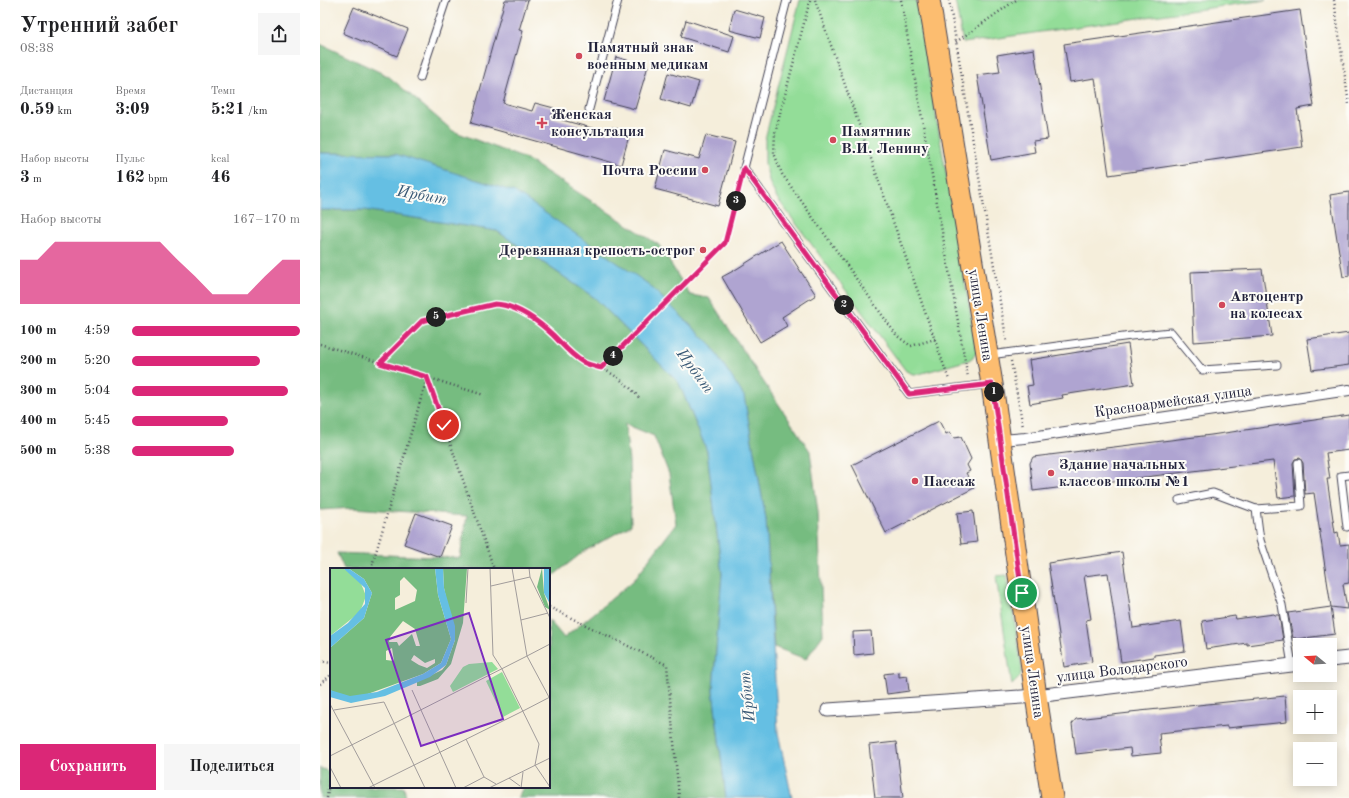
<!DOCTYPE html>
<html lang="ru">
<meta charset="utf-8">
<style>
body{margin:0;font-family:"Old Standard TT",serif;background:#f6f6f6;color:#202124;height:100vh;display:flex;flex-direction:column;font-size:15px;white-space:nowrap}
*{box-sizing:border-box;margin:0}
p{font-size:13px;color:#757577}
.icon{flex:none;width:22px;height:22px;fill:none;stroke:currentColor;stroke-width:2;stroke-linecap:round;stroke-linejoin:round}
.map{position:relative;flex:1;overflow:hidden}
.panel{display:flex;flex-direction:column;background:#fff;width:320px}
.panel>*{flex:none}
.needle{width:26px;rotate:288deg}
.controls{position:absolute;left:973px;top:638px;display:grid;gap:8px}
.controls a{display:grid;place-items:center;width:44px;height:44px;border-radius:0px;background:#fff;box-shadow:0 2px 10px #0003;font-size:20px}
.pin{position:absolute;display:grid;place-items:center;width:34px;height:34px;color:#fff;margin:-17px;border:2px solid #fff;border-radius:50%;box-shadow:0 1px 4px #0007}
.km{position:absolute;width:20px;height:20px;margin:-10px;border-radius:50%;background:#222;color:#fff;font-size:11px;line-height:20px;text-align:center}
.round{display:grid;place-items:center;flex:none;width:42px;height:42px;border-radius:0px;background:#f6f6f6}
.head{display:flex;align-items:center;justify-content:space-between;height:68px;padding:0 20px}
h1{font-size:22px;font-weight:700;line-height:30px}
.metrics{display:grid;grid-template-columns:repeat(3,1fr);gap:6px;height:68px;padding:4px 20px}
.metrics div{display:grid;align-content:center}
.metrics b{font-size:17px;font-weight:700}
.metrics small{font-size:11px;font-weight:400}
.metrics p{font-size:11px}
.chart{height:112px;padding:8px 20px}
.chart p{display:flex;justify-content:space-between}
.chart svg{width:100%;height:72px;margin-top:4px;fill:#db2777;opacity:.7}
.action{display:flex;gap:8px;margin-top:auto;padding:8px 20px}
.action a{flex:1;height:46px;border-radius:0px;background:#db2777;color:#fff;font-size:16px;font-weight:700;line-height:46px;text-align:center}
.action a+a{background:#f6f6f6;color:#202124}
ul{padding:0 20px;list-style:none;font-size:13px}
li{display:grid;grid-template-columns:64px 48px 1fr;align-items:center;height:30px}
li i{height:10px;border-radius:5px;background:#db2777}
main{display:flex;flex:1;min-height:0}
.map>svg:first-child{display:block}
.green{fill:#93dd98;stroke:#5a806a}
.forest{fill:#76bc80;stroke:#4c6f5e}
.water{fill:#65bfe3;stroke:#44708f}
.building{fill:#afa4d1}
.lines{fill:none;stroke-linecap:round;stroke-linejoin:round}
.service-casing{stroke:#424153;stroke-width:9}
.pedestrian-casing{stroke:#424153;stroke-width:12}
.minor-casing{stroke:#424153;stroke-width:15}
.primary-casing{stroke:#424153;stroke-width:23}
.path{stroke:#424153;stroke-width:2.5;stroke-dasharray:1 3;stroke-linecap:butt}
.service{stroke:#fff;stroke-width:7}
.pedestrian{stroke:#fff;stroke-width:10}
.minor{stroke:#fff;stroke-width:13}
.primary{stroke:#fcbd6f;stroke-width:21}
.route-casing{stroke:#fff;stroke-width:8}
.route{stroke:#db2777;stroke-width:5}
.poi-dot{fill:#d1495b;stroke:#fdfcf7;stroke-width:1.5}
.labels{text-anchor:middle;stroke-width:4;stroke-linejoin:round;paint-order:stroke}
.poi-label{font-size:15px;font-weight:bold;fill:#22223b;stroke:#fdfcf7;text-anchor:start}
.street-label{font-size:15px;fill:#22223b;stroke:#fdfcf7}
.water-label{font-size:16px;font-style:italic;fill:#395976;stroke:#fdfcf7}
.inset-road{fill:none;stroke:#a19c9b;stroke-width:1}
.view{fill:#7b2cbf;fill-opacity:0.15;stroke:#7b2cbf;stroke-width:2}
.inset-edge{fill:none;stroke:#22223b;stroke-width:2}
</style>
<main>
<section class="panel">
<div class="head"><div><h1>Утренний забег</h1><p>08:38</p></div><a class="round"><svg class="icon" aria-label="share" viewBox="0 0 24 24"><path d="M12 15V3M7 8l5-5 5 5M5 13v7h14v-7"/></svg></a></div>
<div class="metrics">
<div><p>Дистанция</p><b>0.59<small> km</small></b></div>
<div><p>Время</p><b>3:09</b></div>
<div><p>Темп</p><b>5:21<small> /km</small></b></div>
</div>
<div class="metrics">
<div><p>Набор высоты</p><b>3<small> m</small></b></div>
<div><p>Пульс</p><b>162<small> bpm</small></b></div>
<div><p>kcal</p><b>46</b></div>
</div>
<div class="chart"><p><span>Набор высоты</span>167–170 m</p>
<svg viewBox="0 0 160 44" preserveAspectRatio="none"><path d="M0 44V17L10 17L20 6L30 6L40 6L50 6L60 6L70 6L80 6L90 17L100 27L110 38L120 38L130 38L140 27L150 17L160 17V44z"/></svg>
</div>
<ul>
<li><b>100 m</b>4:59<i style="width:100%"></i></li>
<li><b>200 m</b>5:20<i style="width:76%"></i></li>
<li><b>300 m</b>5:04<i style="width:93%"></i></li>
<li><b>400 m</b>5:45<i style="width:57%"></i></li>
<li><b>500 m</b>5:38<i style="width:61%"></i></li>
</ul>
<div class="action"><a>Сохранить</a><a>Поделиться</a></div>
</section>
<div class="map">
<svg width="1029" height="798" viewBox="0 0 1029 798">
<rect width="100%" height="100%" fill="#fdfcf7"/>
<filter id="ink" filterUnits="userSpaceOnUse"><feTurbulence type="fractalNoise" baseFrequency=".025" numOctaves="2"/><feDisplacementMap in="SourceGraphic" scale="8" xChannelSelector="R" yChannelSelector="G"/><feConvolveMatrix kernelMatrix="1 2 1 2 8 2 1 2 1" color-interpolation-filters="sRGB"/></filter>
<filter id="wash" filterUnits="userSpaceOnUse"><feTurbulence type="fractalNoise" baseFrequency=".012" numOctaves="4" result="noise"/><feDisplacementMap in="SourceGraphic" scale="16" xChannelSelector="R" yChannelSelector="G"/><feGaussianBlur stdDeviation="0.9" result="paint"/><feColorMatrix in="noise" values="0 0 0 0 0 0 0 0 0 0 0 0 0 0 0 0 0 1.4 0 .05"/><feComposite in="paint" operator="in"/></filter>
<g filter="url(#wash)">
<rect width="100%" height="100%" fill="#f5eedb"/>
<!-- green -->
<g class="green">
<path d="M 480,0 L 596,0 L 657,352 L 653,357 L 649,360 L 599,374 L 593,374 L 586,371 L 457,198 L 450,184 L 445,163 L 445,139 Z"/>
<path d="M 635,0 L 946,0 L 643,43 Z"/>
<path d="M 687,575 L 702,668 L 700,677 L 692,685 L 676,576 Z"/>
</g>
<!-- forest -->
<g class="forest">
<path d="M 0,44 L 68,76 L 133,131 L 208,160 L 339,245 L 370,295 L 389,298 L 441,378 L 490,451 L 498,513 L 503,635 L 486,659 L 454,647 L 446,519 L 424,397 L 390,344 L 328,284 L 75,154 L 0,153 Z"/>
<path d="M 0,210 L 44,210 L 177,231 L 275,298 L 359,383 L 387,451 L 402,574 L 393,690 L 406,798 L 198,798 L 203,787 L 229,787 L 229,620 L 244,638 L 313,581 L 356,524 L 349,474 L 334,436 L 305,424 L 309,461 L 311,525 L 263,552 L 229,579 L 229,569 L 24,569 L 17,553 L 140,558 L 147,516 L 33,508 L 0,510 Z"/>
<path d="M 0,768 L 11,772 L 11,787 L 84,787 L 86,798 L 0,798 Z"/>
</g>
<!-- water -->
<path class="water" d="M 0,153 L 75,154 L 195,192 L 328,284 L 390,344 L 424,396 L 446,519 L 458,733 L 472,798 L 406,798 L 393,690 L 402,574 L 387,451 L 359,383 L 275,298 L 177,231 L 44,210 L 0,210 Z"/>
<g id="blocks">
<!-- building -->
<g class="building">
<path d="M 185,0 L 208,0 L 199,30 L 203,31 L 183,103 L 212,111 L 215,103 L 234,108 L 231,117 L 290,133 L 292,127 L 310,132 L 301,165 L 151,123 Z"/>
<path d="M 34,7 L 88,29 L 77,56 L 23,33 Z"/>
<path d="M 414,9 L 445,18 L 440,38 L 409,30 Z"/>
<path d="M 980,10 L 994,106 L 977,109 L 982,147 L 789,175 L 775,78 L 750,82 L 744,44 Z"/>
<path d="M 366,20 L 414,36 L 409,52 L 361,37 Z"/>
<path d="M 714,49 L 728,139 L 713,141 L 715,152 L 671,160 L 657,75 L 680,72 L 677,55 Z"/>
<path d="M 296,57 L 328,66 L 315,109 L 284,101 Z"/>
<path d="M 348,73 L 379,82 L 371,108 L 341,99 Z"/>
<path d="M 386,135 L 415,142 L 398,206 L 335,189 L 345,150 L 379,159 Z"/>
<path d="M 1029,192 L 1029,276 L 1023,277 L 1010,195 Z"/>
<path d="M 461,241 L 496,295 L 462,317 L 467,326 L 440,342 L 402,277 L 415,270 Z"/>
<path d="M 942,269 L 952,336 L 874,342 L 871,272 Z"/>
<path d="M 1029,333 L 1029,365 L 992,370 L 987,339 Z"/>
<path d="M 808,344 L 814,384 L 742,395 L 743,398 L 710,404 L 707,386 L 713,385 L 709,360 Z"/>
<path d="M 1029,415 L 1029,450 L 1006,453 L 1010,479 L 1007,479 L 1015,533 L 1018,532 L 1020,545 L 1029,544 L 1029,583 L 1023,584 L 1027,609 L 1011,607 L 994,493 L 985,494 L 983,463 L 980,458 L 975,459 L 973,463 L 975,496 L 958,498 L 953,461 L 713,491 L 710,463 L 713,457 L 891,435 Z"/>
<path d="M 619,421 L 626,434 L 630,432 L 633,438 L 641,437 L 651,459 L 647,465 L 650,471 L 646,473 L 654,488 L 566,533 L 532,465 Z"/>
<path d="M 653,511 L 657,542 L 641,544 L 637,513 Z"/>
<path d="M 96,513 L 132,526 L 120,557 L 84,544 Z"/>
<path d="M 802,552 L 813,628 L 861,621 L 865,651 L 834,655 L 834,657 L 801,662 L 788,573 L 764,576 L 771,619 L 766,620 L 772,662 L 744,667 L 728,563 Z"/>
<path d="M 1011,607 L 1015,634 L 976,639 L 976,638 L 973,638 L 968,613 Z"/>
<path d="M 954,614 L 955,615 L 959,615 L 963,640 L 927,645 L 927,643 L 886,649 L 882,621 L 915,616 L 916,619 Z"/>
<path d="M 551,631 L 553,653 L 534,655 L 533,632 Z"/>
<path d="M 579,672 L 579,677 L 587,676 L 589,691 L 567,694 L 564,674 Z"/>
<path d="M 965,696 L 967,722 L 907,728 L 907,726 L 839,733 L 841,753 L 811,756 L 810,748 L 756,754 L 752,724 L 756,719 L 810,713 L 810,712 Z"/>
<path d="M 576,742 L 583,798 L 555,798 L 549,745 Z"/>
</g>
</g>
</g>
<g filter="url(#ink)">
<use href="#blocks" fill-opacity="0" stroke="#424153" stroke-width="1"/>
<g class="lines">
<!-- service casing -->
<g class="service-casing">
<g id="service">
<path d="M 467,0 L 424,168 L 589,394 L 670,384"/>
<path d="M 100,78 L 126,0"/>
<path d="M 269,109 L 298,0"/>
<path d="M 670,355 L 811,336 L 851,332 L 882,370 L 957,365"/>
<path d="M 859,500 L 893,493 L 936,509"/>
<path d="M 1027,527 L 1021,476 L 1029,475"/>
<path d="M 972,665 L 962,605 L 940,540 L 936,509 L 981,506 L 978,463"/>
</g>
</g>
<!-- pedestrian casing -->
<g class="pedestrian-casing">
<path id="pedestrian" d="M 681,440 L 705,438 L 1029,390"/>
</g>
<!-- minor casing -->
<g class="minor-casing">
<g id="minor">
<path d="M 1010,660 L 1029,658"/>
<path d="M 508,710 L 716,696 L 980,664"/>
</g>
</g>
<!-- primary casing -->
<g class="primary-casing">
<path id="primary" d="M 609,0 L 672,384 L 716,696 L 732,798"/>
</g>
<!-- path -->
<g class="path">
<path d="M 490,0 L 455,133 L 454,153 L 462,174 L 577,336 L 591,346 L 615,339"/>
<path d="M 495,0 L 629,380"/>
<path d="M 581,0 L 648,378"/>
<path d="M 629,0 L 687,343"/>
<path d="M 1014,0 L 1029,105"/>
<path d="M 636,42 L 696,0"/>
<path d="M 0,344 L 164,395"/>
<path d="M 691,361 L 703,427"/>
<path d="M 60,363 L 102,321 L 175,304 C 196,305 218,321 234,336 C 243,345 252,356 264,362 C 269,365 276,365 281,368 C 296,375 310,386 320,399"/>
<path d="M 281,368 L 405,243 L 421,181"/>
<path d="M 107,377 L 174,569"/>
<path d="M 51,569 L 107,378"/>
<path d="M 229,607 L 347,665 L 359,798"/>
<path d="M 0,661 L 11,663"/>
<path d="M 0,684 L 11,675"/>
<path d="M 7,798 L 11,765"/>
</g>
<!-- service -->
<use href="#service" class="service"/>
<!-- pedestrian -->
<use href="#pedestrian" class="pedestrian"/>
<!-- minor -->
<use href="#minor" class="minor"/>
<!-- primary -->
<use href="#primary" class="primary"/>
</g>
</g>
<g class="lines" filter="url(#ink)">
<!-- route casing -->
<g class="route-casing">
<path id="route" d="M 124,425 L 107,377 L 60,363 L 102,321 L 175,304 C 196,305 218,321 233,335 C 243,345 251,355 263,362 C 269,365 275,366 281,368 L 405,243 L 424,168 L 589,394 L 672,384 L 702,593"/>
</g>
<!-- route -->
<use href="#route" class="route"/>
</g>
<!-- markers -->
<g class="poi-dot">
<circle cx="259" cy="56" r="4"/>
<path d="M220 117h4v4h4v4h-4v4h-4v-4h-4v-4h4z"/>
<circle cx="513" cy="140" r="4"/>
<circle cx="385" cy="170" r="4"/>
<circle cx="383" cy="250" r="4"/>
<circle cx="902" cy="305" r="4"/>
<circle cx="731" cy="473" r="4"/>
<circle cx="595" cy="481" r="4"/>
</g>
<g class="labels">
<!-- poi labels -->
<g class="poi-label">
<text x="267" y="52">Памятный знак<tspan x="267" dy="17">военным медикам</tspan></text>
<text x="231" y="119">Женская<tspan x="231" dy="17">консультация</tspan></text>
<text x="521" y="136">Памятник<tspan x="521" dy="17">В.И. Ленину</tspan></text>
<text x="377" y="175" text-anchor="end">Почта России</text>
<text x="375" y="255" text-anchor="end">Деревянная крепость-острог</text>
<text x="910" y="301">Автоцентр<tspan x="910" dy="17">на колесах</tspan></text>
<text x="739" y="469">Здание начальных<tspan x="739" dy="17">классов школы №1</tspan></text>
<text x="603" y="486">Пассаж</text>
</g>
<!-- street labels -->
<g class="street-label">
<text transform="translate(661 315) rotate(81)" y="5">улица Ленина</text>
<text transform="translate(853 401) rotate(-8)" y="5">Красноармейская улица</text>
<text transform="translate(802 669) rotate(-7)" y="5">улица Володарского</text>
<text transform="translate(713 672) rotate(82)" y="5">улица Ленина</text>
</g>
<!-- water labels -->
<g class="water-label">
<text transform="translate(102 194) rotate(10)" y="6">Ирбит</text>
<text transform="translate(376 370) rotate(53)" y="6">Ирбит</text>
<text transform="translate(426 697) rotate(-96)" y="6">Ирбит</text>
</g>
</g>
<!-- overview -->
<g transform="translate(10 568)">
<rect width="220" height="220" fill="#f5eedb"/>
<path d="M 0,0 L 13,0 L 30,13 L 36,28 L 30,44 L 0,68 ZM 162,94 L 168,101 L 123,124 L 120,118 L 133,99 L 139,96 ZM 172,104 L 190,140 L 173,149 L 156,113 Z" fill="#93dd98"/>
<path d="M 18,0 L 105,0 L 108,27 L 121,71 L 111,95 L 93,106 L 32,128 L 12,128 L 0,122 L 0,80 L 34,50 L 42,25 L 34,11 ZM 74,9 L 87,22 L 85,33 L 65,42 L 65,30 L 70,27 L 70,13 ZM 73,53 L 85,61 L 90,78 L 86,78 L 82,66 L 69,78 L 67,74 L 59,74 L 60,69 ZM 62,80 L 64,93 L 56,92 L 56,83 ZM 84,87 L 95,95 L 105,91 L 105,95 L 97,100 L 89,97 L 81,92 ZM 113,0 L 137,0 L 133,55 L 121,96 L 108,111 L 90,118 L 87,118 L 87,114 L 112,102 L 116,97 L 125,72 L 114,20 ZM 212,0 L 214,25 L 220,42 L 215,39 L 207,19 Z" fill="#76bc80" fill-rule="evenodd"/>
<path d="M 13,0 L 18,0 L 34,11 L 42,25 L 34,50 L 0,80 L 0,68 L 18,55 L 35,36 L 35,20 ZM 105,0 L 113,0 L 114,20 L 125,58 L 125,72 L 116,97 L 100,109 L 55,128 L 21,135 L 0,129 L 0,122 L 20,128 L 47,124 L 93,106 L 111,95 L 121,71 L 108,27 ZM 214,0 L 220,0 L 220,36 L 214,25 Z" fill="#65bfe3"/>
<path class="inset-road" d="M 160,0 L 163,87 L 172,101M 199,0 L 200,9 L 220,50M 161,18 L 200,9M 136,35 L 138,0M 191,52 L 218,45M 220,76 L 197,88 L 220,131M 172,101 L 209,176 L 205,197 L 220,219M 82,122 L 126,220M 0,136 L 45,220M 4,142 L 54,134 L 95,220M 193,143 L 220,129M 136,171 L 154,209 L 166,216M 0,188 L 197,88 L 182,0M 0,199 L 11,220M 179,210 L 190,218M 38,220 L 193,143M 133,220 L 154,209M 159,220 L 220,190M 191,220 L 193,204"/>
<path class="view" d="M 139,45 L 173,151 L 91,178 L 56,72 Z"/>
<rect width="220" height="220" class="inset-edge"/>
</g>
</svg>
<div class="controls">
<a><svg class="needle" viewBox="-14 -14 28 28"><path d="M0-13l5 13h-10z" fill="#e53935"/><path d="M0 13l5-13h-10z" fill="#757577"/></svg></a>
<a>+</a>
<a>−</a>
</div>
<div class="pin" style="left:702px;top:593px;background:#1e9e55"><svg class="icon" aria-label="arrive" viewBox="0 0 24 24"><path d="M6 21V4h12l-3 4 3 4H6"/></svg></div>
<div class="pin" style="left:124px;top:425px;background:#d93025"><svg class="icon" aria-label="check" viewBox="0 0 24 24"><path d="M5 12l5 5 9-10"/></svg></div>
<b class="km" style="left:674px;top:392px">1</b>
<b class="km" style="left:524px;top:305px">2</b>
<b class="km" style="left:416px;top:201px">3</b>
<b class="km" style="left:293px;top:356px">4</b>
<b class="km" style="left:116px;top:317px">5</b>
</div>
</main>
